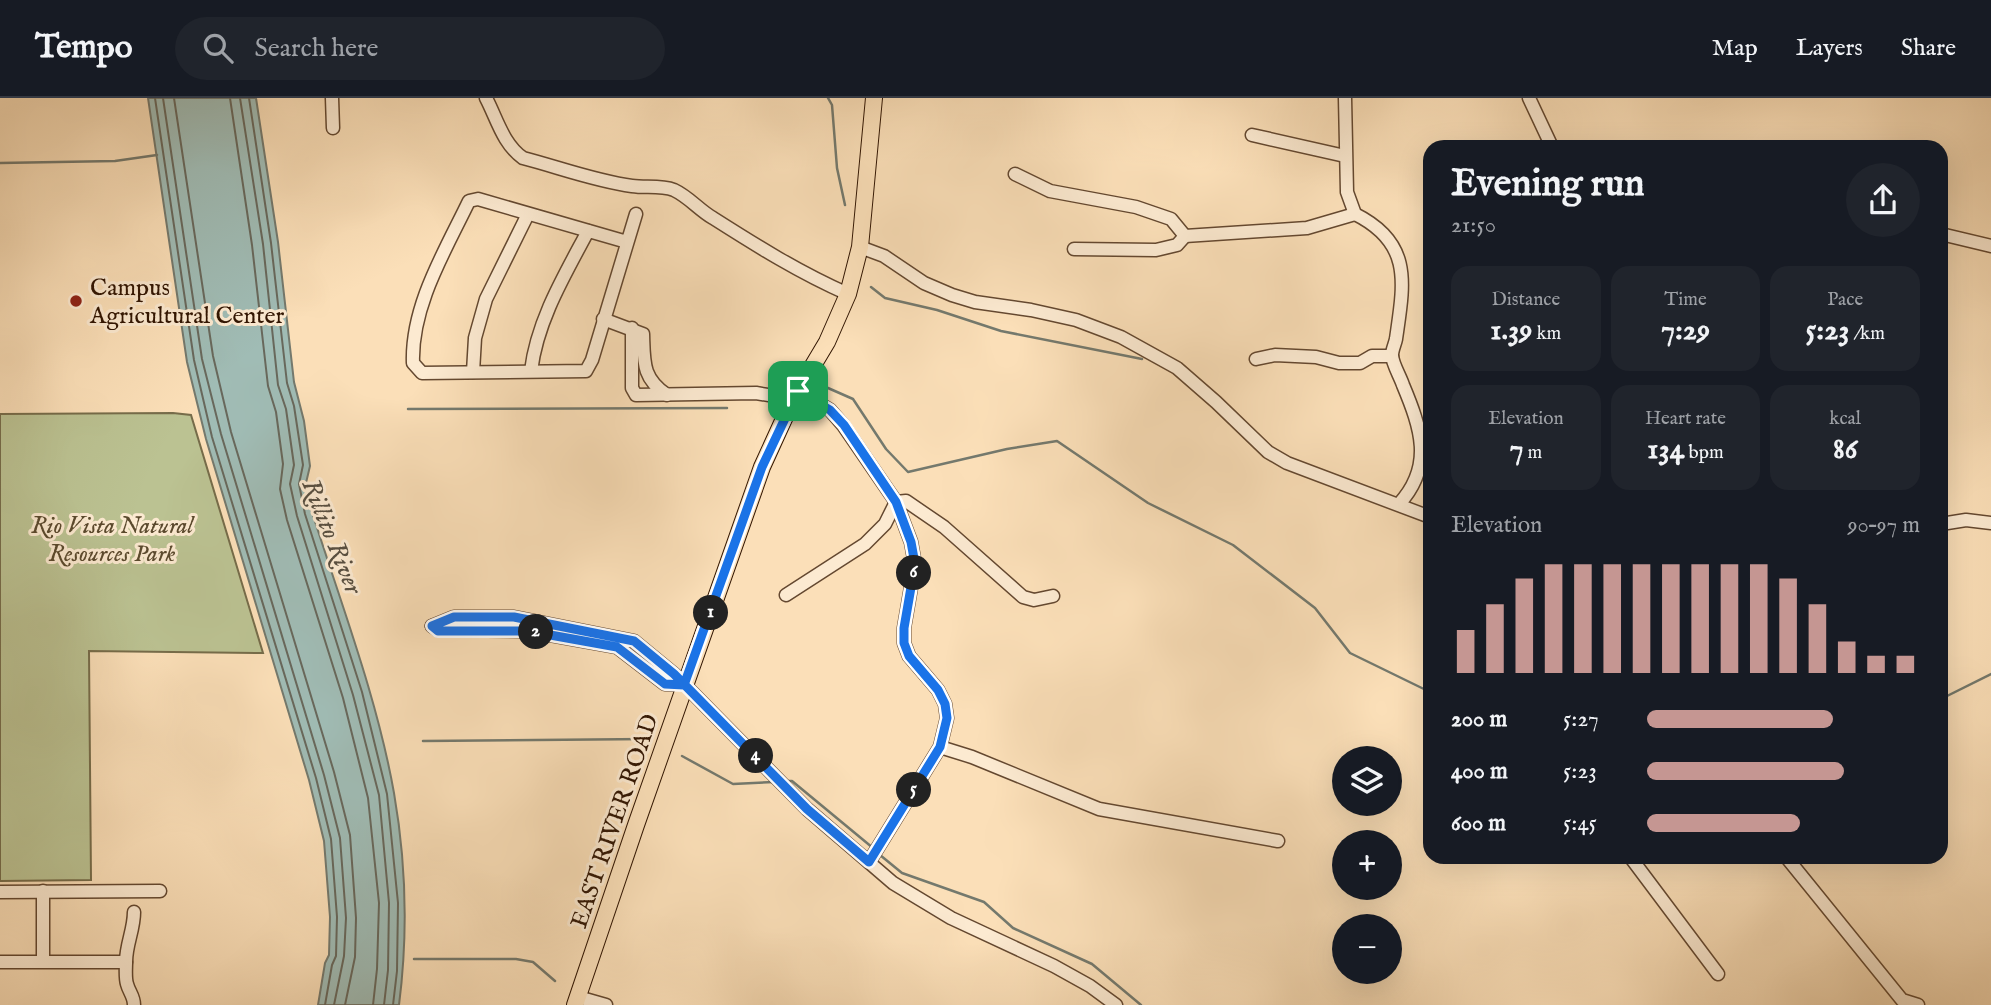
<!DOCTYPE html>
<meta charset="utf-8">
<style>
body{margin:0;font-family:"IM FELL English",serif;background:#20242c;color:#f1f3f6;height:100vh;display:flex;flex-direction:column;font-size:26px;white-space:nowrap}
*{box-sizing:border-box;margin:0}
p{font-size:23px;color:#9ea1a6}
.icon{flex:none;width:38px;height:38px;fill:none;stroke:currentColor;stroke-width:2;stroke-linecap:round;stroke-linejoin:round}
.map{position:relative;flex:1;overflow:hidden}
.side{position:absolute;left:1423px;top:42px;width:525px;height:724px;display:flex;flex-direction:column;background:#171b24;border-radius:21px;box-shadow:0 7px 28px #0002}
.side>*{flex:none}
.tools{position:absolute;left:1332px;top:648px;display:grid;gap:14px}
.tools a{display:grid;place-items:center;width:70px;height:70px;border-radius:50%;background:#171b24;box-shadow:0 7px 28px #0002;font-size:35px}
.pin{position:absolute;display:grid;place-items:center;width:60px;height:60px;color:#fff;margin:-30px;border-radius:14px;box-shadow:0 4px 10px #0006}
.km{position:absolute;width:35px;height:35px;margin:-18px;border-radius:50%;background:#222;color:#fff;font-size:19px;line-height:35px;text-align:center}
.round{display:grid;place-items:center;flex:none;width:74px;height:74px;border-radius:37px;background:#20242c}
.summary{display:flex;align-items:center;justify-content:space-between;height:119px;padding:0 28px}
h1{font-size:38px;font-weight:800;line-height:52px}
.figures{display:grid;grid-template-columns:repeat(3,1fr);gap:10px;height:119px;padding:7px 28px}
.figures div{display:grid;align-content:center;border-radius:18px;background:#20242c;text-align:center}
.figures b{font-size:30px;font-weight:800}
.figures small{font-size:19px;font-weight:400}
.figures p{font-size:19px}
.chart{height:196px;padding:14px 28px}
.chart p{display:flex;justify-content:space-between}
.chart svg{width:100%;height:126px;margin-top:7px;stroke:#c59692;stroke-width:6}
ul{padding:0 28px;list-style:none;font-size:23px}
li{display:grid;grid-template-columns:112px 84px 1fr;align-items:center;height:52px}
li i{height:18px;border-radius:9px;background:#c59692}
header{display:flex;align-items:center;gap:42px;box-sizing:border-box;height:98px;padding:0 35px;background:#171b24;border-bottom:2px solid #363941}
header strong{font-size:33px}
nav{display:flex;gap:38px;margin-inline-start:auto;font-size:24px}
.search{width:490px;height:63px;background:#20242c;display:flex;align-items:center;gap:18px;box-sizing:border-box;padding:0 24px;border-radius:38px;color:#9ea1a6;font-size:26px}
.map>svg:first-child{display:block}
.green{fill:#bbc292;stroke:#766c4a;stroke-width:2}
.water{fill:#a0bcb5;stroke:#74796d;stroke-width:2}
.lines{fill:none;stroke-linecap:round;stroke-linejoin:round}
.shore{stroke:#68685c;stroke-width:2}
.stream{stroke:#74796d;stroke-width:2.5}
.minor-casing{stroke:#644830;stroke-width:15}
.major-casing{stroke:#311502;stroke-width:18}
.minor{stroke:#fcead1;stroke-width:12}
.major{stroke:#fbdfb8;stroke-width:16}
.route-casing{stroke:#fff;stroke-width:14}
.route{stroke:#1a73e8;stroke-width:9}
.poi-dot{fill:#8f2418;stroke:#fcead1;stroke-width:2.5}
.labels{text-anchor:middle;stroke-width:6;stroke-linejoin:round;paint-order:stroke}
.poi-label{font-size:24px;fill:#311502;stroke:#fcead1;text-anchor:start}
.park-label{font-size:24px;font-style:italic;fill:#5a492d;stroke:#fcead1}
.street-label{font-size:24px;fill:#311502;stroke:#fcead1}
.water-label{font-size:26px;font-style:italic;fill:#584f41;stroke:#fcead1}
</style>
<header>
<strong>Tempo</strong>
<div class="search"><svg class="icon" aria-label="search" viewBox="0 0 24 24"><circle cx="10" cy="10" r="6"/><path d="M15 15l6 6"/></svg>Search here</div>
<nav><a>Map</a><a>Layers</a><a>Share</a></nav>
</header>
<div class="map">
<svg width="1991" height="907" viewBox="0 0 1991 907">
<rect width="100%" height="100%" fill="#fbdfb8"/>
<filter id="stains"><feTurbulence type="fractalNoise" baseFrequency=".00286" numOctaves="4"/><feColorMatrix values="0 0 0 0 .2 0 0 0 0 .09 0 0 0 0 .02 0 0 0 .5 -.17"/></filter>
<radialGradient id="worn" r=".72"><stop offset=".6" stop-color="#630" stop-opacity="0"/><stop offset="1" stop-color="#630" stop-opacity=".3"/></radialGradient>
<!-- green -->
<path class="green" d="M 173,315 L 191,317 L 263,555 L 89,553 L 91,782 L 0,783 L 0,316 Z"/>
<!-- water -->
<path class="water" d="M 148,0 L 256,0 L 278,144 L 294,284 L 304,323 L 310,368 L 306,385 L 312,414 C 341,506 377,599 394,695 C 406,764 408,837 399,907 L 318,907 L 325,865 L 329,857 L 330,819 L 324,743 L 309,682 L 206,341 L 187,264 Z"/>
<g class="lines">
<!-- shore -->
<g class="shore">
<path d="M 155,0 L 194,262 L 212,339 L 316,680 L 331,741 L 337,819 L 336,858 L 332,867 L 325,907"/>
<path d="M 163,0 L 202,261 L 221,336 L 324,677 L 340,740 L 346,820 L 344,858 L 334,907"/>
<path d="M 174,0 L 213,258 L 231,334 L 334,674 L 350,737 L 356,820 L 355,859 L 345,907"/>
<path d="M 230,0 L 252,147 L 268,288 L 276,314 L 283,366 L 280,391 L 287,422 L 343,600 L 368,700 L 379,805 L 377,871 L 373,907"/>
<path d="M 240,0 L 263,146 L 278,287 L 286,311 L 294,367 L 290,386 L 297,418 L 353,597 L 379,697 L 389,805 L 388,872 L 384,907"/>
<path d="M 249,0 L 271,145 L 287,285 L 294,308 L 303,367 L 299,386 L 305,416 L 362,594 L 387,696 L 398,805 L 397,873 L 393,907"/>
</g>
<!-- stream -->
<g class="stream">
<path d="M 828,0 L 832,7 L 837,70 L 845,107"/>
<path d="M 0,65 L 115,63 L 157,57"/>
<path d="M 871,189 L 885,200 L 937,212 L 1001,233 L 1142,261"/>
<path d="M 828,290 L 853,301 L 886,351 L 908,374 L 1007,351 L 1057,343 L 1148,405 L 1233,447 L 1315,510 L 1350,555 L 1430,594"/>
<path d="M 408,311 L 727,310"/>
<path d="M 1941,601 L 1991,576"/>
<path d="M 423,643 L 648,641"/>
<path d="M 682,658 L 733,686 L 774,684"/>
<path d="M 785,683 L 792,683 L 873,750"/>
<path d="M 880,757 L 902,775 L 984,804 L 1013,830 L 1092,866 L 1141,907"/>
<path d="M 414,861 L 516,861 L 533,864 L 555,883"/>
</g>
<!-- minor casing -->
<g class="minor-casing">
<g id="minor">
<path d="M 332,0 L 333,30"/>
<path d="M 486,0 C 497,21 503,46 523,60 C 558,69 595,83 632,88 C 645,90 661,87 674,92 C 689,99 699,112 713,120 C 757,148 800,175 848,196"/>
<path d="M 1345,0 L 1347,94 L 1355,116 C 1413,145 1404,185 1396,241 C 1395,246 1392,252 1392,257 C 1392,265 1400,278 1403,287 C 1421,330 1434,368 1399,406"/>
<path d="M 1529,0 L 1552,49"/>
<path d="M 1252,37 L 1345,58"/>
<path d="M 1015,76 L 1050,93 L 1136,109 L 1171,121 L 1185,138"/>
<path d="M 1941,136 L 1991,148"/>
<path d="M 1185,138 L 1307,130 L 1355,116"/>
<path d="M 627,144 L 478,101 L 469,103 C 445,153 411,208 413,265 L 422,275 L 586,273 L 592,262 L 636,116"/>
<path d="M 860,149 L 884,158 L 924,185 L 952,197 L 975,204 L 1031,212 L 1076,222 L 1121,239 L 1177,270 L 1216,304 L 1268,354 L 1287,365 L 1430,419"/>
<path d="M 1074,151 L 1156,152 L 1177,147 L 1185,138"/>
<path d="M 603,221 L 643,236 C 644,264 642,280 667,297"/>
<path d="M 632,230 L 632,290 L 636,297 L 756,295 L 793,301"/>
<path d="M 1256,261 L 1275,257 L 1316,259 L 1339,265 L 1360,265 L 1372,258 L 1392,258"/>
<path d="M 531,273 C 537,223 564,178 588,133"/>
<path d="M 473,274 L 475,240 L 486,201 L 528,116"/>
<path d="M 798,293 L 830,312 L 843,327 L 896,404 L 911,444 L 915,466 L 904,530 L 904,545 L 909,558 L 938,592 L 945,606 L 947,620 L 940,649 L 869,764"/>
<path d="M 896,404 L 906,403 L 944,429 L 1023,499 L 1034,502 L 1053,498"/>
<path d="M 1941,426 L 1966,422 L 1991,425"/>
<path d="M 786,497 L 865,446 L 885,426 L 896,404"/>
<path d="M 432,528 L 454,519 L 514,519 L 634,543 L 674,576 L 807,711 L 893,785 L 951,820 L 1054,868 L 1090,888 L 1116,907"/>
<path d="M 432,528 L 438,532 L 528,533 L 617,549 L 665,586 L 684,587"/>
<path d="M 940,649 L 972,659 L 1099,711 L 1278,743"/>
<path d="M 1631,760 L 1718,876"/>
<path d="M 1787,760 L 1902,902 L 1918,907"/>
<path d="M 43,793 L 43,863"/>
<path d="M 0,794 L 160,793"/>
<path d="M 0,864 L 126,864"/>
<path d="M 578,899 L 606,907"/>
<path d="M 134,907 C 134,898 129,894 127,886 C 125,880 126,870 126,864 C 126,846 134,832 134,814"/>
</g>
</g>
<!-- major casing -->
<g class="major-casing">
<path id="major" d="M 575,907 L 636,727 L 762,369 L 793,301 L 827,244 L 848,196 L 860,149 L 874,0"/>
</g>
<!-- minor -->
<use href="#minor" class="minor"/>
<!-- major -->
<use href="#major" class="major"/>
</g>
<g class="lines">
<!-- route casing -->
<g class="route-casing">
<path id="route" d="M 798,293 L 762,369 L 684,587 L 665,586 L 617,549 L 528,533 L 438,533 L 432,528 L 454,519 L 514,519 L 634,543 L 674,576 L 807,711 L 869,764 L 940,649 L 947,620 L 945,606 L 938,592 L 909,558 L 904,545 L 904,530 L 915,466 L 911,444 L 896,404 L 844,327 L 830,312 L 798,293"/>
</g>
<!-- route -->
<use href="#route" class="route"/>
</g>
<!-- markers -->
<circle class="poi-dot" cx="76" cy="203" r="7"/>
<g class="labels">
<!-- poi labels -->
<g class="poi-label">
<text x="90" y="197">Campus<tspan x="90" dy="28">Agricultural Center</tspan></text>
</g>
<!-- park labels -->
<g class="park-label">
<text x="112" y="435">Rio Vista Natural<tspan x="112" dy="28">Resources Park</tspan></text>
</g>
<!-- street labels -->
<g class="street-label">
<text transform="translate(614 723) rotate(-71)" y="8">EAST RIVER ROAD</text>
</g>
<!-- water labels -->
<g class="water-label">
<text transform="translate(333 438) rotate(68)" y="9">Rillito River</text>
</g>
</g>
<rect width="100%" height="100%" filter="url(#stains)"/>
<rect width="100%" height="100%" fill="url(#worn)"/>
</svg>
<div class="tools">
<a><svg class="icon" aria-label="layers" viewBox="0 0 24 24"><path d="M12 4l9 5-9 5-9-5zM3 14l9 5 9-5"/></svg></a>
<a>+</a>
<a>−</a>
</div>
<div class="pin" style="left:798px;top:293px;background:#1e9e55"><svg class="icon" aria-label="arrive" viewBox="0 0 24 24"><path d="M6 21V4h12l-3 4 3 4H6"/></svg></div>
<b class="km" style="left:711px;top:515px">1</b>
<b class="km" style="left:536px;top:534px">2</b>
<b class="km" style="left:756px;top:658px">4</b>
<b class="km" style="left:914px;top:692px">5</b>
<b class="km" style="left:914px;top:475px">6</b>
<section class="side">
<div class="summary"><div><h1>Evening run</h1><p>21:50</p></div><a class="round"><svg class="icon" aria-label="share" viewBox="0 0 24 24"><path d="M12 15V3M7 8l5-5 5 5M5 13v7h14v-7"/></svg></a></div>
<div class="figures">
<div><p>Distance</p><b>1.39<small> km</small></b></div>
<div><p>Time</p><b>7:29</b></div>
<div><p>Pace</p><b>5:23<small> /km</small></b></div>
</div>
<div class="figures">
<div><p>Elevation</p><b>7<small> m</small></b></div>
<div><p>Heart rate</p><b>134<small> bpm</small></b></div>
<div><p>kcal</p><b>86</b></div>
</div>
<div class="chart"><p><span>Elevation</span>90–97 m</p>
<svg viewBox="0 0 160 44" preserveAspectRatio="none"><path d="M5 44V29M15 44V20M25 44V11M35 44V6M45 44V6M55 44V6M65 44V6M75 44V6M85 44V6M95 44V6M105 44V6M115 44V11M125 44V20M135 44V33M145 44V38M155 44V38"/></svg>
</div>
<ul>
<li><b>200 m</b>5:27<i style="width:68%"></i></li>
<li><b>400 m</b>5:23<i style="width:72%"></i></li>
<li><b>600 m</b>5:45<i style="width:56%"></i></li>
</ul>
</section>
</div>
